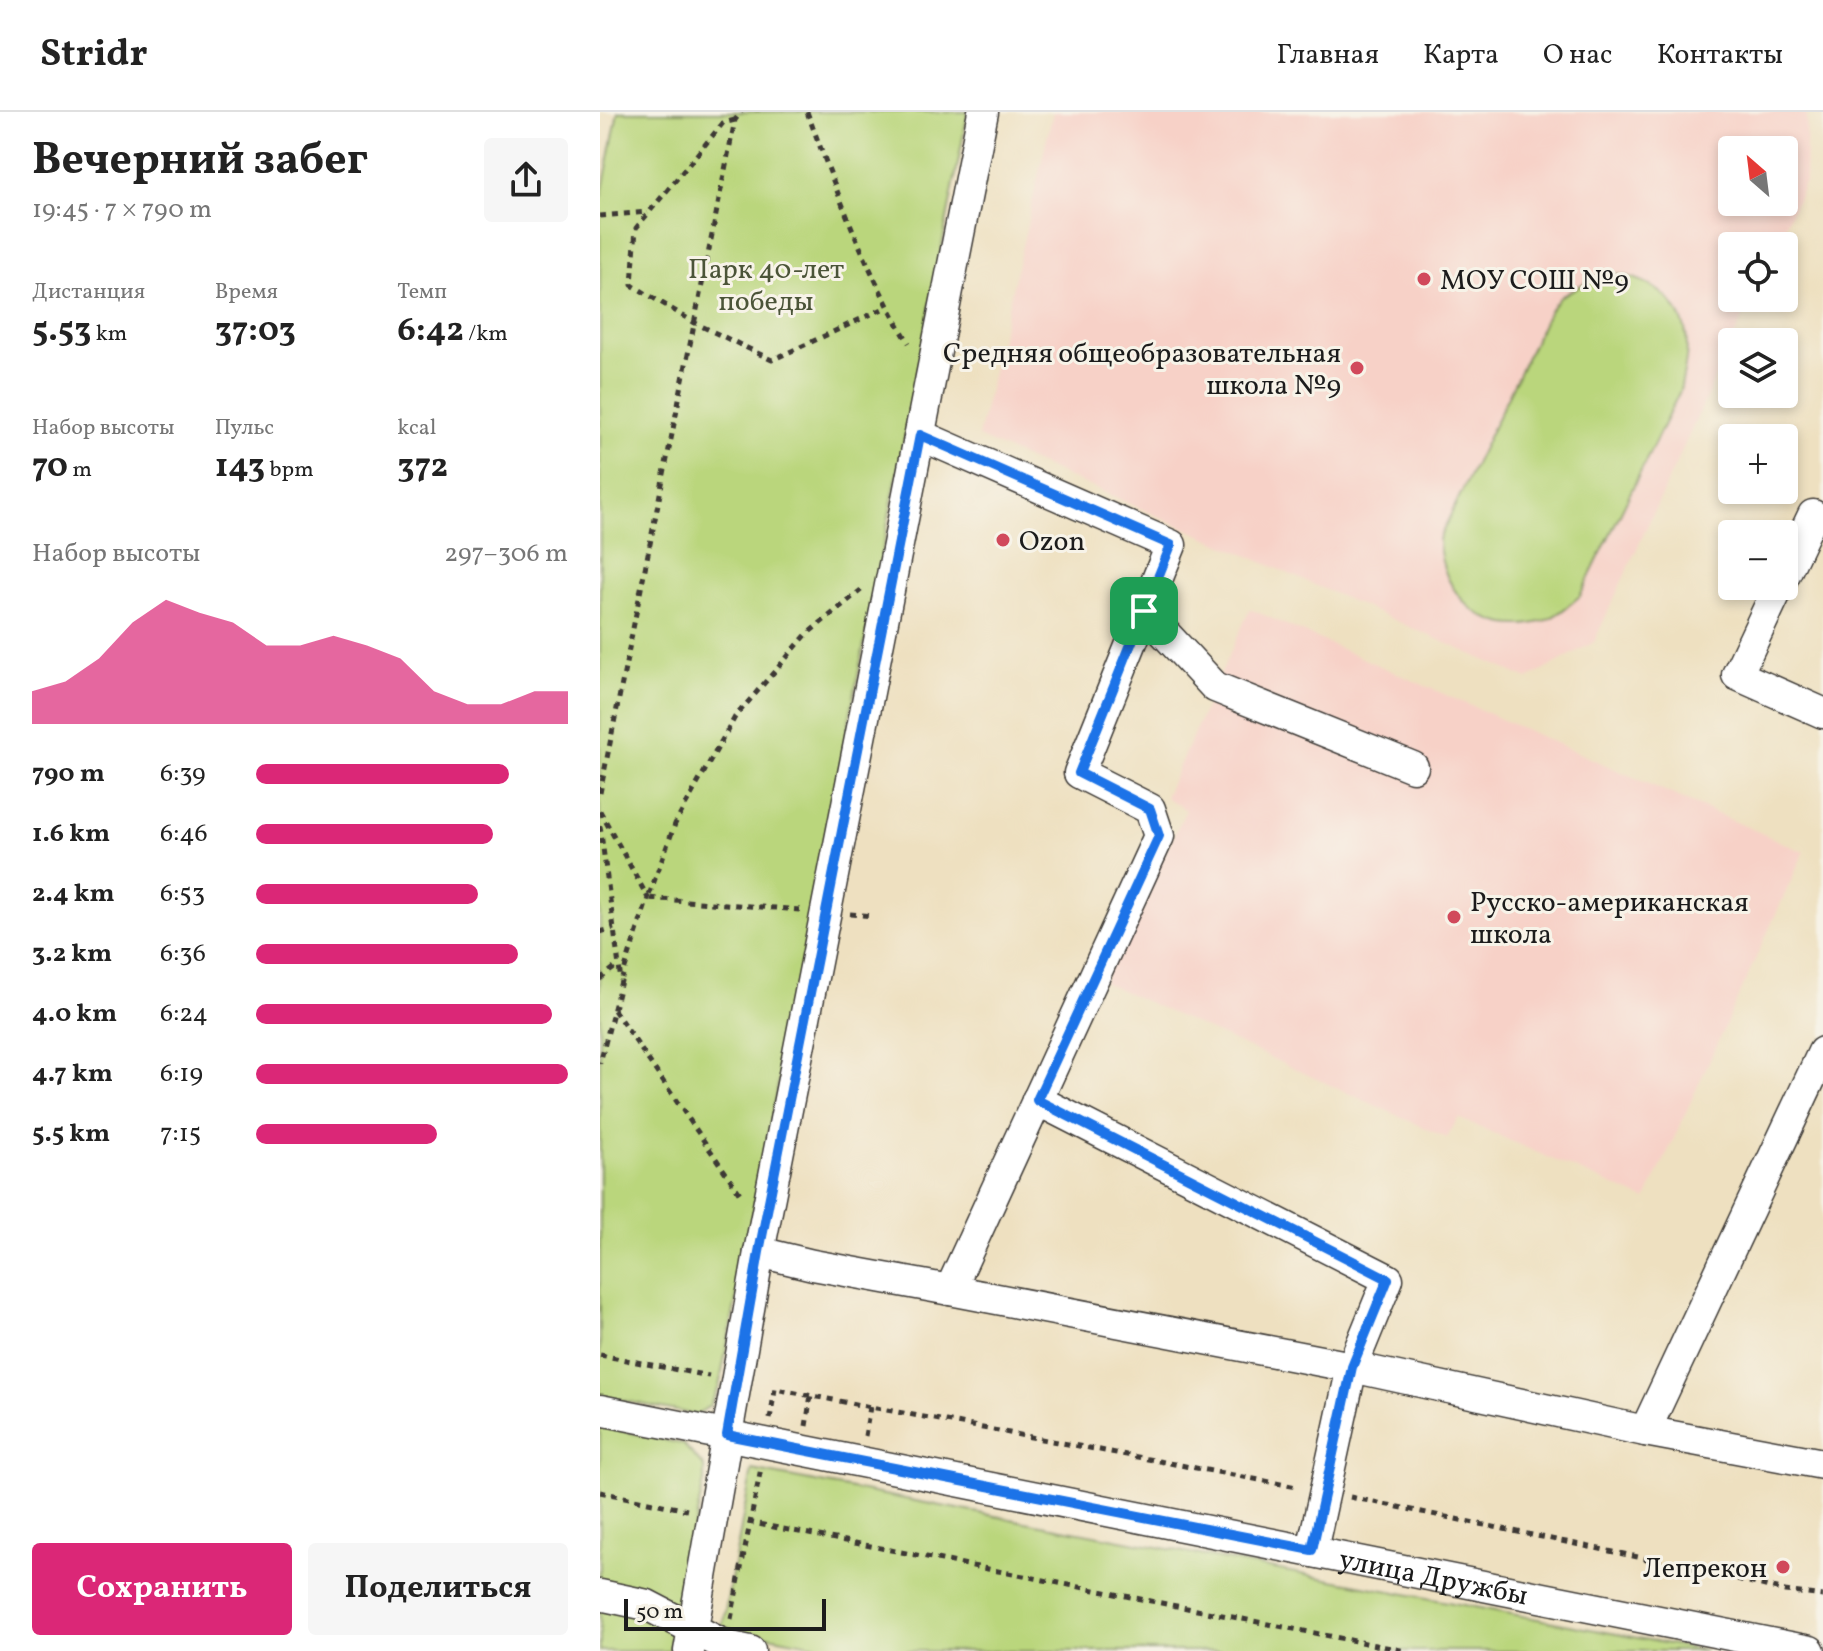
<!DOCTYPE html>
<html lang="ru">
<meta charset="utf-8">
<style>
body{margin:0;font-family:Vollkorn,serif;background:#f6f6f6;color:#222;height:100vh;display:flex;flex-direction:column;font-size:30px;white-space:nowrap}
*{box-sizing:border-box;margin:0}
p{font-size:26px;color:#767676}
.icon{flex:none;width:44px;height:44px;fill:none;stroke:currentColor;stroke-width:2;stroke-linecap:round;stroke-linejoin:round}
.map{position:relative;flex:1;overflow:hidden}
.sheet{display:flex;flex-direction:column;background:#fff;width:600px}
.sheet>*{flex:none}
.needle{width:52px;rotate:332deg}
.controls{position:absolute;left:1118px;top:24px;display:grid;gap:16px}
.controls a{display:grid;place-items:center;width:80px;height:80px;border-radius:8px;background:#fff;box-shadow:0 4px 12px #0003;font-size:40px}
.scale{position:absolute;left:24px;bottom:20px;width:202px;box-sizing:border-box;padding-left:8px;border:4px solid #1c1c1c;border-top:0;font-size:22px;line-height:28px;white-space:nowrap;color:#1c1c1c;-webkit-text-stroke:6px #f7f3e8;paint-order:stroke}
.pin{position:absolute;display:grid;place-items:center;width:68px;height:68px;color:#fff;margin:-34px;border-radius:16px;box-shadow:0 4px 12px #0006}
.round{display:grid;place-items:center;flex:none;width:84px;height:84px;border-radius:8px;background:#f6f6f6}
.summary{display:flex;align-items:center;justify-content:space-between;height:136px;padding:0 32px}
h1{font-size:44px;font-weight:700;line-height:60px}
.stats{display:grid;grid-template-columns:repeat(3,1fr);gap:12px;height:136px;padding:8px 32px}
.stats div{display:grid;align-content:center}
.stats b{font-size:34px;font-weight:700}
.stats small{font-size:22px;font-weight:400}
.stats p{font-size:22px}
.chart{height:224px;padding:16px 32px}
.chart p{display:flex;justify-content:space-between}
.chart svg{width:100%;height:144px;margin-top:8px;fill:#db2777;opacity:.7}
.cta{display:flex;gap:16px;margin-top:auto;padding:16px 32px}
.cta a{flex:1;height:92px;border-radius:8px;background:#db2777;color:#fff;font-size:32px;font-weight:700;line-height:92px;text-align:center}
.cta a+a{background:#f6f6f6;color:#222}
ul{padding:0 32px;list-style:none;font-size:26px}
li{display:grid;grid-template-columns:128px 96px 1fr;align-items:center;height:60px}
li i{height:20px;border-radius:10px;background:#db2777}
header{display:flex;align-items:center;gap:48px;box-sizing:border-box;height:112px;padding:0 40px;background:#fff;border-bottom:2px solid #e0e0e0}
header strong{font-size:38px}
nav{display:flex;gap:44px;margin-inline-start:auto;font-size:28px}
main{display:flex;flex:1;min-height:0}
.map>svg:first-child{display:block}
.built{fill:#f7d1c7;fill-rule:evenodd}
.green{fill:#bad67b;stroke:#6b794c;stroke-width:2}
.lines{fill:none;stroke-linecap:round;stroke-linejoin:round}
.minor-casing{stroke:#3c3935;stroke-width:33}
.path{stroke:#3c3935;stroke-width:5;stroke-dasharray:6 6;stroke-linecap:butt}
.minor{stroke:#fff;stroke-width:30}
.route-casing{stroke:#fff;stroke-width:16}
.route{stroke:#1a73e8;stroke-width:10}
.poi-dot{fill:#d1495b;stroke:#f7f3e8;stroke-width:3}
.labels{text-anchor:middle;stroke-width:6;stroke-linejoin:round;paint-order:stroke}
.park-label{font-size:28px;fill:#4b5438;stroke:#f7f3e8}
.poi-label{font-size:28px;fill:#1c1c1c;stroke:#f7f3e8;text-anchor:start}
.street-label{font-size:28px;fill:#1c1c1c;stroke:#f7f3e8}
</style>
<header>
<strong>Stridr</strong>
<nav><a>Главная</a><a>Карта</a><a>О нас</a><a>Контакты</a></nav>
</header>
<main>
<section class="sheet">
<div class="summary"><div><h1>Вечерний забег</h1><p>19:45 · 7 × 790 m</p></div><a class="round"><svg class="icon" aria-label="share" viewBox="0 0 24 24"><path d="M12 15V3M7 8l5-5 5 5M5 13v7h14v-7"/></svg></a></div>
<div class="stats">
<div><p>Дистанция</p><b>5.53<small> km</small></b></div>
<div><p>Время</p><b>37:03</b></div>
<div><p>Темп</p><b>6:42<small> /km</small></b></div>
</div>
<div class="stats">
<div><p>Набор высоты</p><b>70<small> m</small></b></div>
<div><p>Пульс</p><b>143<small> bpm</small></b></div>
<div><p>kcal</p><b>372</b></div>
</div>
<div class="chart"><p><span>Набор высоты</span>297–306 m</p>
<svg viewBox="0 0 160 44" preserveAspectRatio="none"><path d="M0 44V34L10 31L20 24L30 13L40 6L50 10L60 13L70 20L80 20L90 17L100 20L110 24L120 34L130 38L140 38L150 34L160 34V44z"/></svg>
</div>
<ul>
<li><b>790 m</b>6:39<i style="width:81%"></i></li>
<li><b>1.6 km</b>6:46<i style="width:76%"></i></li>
<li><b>2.4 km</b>6:53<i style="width:71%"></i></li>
<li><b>3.2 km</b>6:36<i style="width:84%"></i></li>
<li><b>4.0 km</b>6:24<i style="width:95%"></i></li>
<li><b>4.7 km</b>6:19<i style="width:100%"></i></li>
<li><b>5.5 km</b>7:15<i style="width:58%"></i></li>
</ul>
<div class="cta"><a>Сохранить</a><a>Поделиться</a></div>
</section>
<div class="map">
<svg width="1223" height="1539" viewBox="0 0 1223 1539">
<rect width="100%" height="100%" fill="#f7f3e8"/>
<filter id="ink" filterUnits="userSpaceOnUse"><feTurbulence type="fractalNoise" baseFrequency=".0125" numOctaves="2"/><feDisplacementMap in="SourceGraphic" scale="16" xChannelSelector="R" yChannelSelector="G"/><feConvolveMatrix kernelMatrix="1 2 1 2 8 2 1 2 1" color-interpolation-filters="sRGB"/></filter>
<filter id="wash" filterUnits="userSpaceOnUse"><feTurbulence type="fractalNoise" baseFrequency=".006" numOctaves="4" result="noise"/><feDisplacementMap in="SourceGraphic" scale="32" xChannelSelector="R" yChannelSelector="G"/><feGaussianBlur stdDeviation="1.8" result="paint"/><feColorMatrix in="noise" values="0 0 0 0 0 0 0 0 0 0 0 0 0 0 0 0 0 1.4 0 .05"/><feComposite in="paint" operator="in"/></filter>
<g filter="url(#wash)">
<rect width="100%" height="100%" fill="#eee0c0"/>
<!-- built -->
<g class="built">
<path d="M 453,0 L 1202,0 L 1207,2 L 1205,70 L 1176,134 L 1132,134 L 1132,186 L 1152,186 L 994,530 L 928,567 L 378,325 ZM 1132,38 L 1184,38 L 1184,90 L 1132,90 Z"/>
<path d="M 650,497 L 1204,740 L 1046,1088 L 858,1006 L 847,1026 L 503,870 L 586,698 L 565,685 Z"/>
</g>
<!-- green -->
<g class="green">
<path d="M 18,0 L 368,0 L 119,1275 L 110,1293 L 97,1303 L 0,1284 L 0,92 Z"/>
<path d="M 1003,161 C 1039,162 1075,180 1085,217 C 1090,236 1084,260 1080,279 L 980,484 C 969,493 958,504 944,509 C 887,527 840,483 839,427 L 949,199 L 961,184 Z"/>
<path d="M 0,1314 L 83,1332 L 104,1355 L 104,1369 L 69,1539 L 0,1539 Z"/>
<path d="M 152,1358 L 1106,1539 L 247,1539 L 122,1515 Z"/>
</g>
</g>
<g filter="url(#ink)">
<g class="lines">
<!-- minor casing -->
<g class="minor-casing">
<g id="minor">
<path d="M 320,323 L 571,433 L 479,661 L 550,697 L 559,724 L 350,1178 L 752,1255 L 1045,1319 L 1223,1352"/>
<path d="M 1184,464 L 1213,403"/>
<path d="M 1179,474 L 1137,563 L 1223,601"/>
<path d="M 544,499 L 615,575 L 813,655"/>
<path d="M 437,988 L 788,1167 L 752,1255 L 712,1438"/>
<path d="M 159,1140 L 213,1153 L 350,1178"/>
<path id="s1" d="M 0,1298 L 1210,1539"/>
<path d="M 1045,1319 L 1223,940"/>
<path d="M 0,1483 L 47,1493 L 126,1534 L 150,1539"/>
<path d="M 89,1539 L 159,1140 L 383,0"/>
</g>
</g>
<!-- path -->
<g class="path">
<path d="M 207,0 C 237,79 265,158 309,231"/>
<path d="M 135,8 L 123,11 L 36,116 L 32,173 L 95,211 L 172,248 L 287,195"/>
<path d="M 0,104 L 48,100"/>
<path d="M 0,681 L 135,8 L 141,0"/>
<path d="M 0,699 L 48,786 L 22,866"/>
<path d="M 0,714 L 21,869 L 0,951"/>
<path d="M 200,798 L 48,786 L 75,712 L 135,605 L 207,522 L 261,478"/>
<path d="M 250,802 L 273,804"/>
<path d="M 0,820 L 14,816"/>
<path d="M 0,867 L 18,853"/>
<path d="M 14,898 L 141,1083"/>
<path d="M 0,1243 L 109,1264"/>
<path d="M 170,1307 L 175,1277 L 697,1375"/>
<path d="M 206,1314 L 211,1283"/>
<path d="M 265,1324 L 270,1295"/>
<path d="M 0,1380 L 87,1398"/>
<path d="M 750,1385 L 1105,1459 L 1185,1479 L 1223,1484"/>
<path d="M 148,1410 L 806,1539"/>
<path d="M 131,1507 L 161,1356"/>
</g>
<!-- minor -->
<use href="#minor" class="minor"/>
</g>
</g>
<g class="lines" filter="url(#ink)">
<!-- route casing -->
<g class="route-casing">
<path id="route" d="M 320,323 L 571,433 L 479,661 L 550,697 L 559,724 L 437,988 L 788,1167 L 752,1255 L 712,1438 L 127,1323 L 159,1140 Z"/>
</g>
<!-- route -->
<use href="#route" class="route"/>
</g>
<!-- markers -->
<g class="poi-dot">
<circle cx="824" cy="167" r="8"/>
<circle cx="757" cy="256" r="8"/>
<circle cx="403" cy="428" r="8"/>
<circle cx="854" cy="805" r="8"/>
<circle cx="1183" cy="1455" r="8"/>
</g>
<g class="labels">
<!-- park labels -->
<g class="park-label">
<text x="166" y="166">Парк 40-лет<tspan x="166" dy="32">победы</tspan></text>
</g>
<!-- poi labels -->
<g class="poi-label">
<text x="840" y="177">МОУ СОШ №9</text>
<text x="741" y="250" text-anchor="end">Средняя общеобразовательная<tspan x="741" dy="32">школа №9</tspan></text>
<text x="419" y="438">Ozon</text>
<text x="870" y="799">Русско-американская<tspan x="870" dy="32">школа</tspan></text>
<text x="1167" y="1465" text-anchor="end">Лепрекон</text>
</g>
<!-- street labels -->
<g class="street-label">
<text dy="10" stroke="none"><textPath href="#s1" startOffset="850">улица Дружбы</textPath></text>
</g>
</g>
</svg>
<div class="controls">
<a><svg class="needle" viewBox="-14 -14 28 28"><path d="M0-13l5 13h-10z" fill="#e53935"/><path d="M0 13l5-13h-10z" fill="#767676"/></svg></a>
<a><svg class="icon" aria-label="locate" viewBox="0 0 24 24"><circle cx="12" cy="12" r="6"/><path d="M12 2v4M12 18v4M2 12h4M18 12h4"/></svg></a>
<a><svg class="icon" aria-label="layers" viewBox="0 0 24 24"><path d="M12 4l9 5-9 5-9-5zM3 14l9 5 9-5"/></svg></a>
<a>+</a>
<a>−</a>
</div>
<div class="scale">50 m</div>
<div class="pin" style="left:544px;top:499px;background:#1e9e55"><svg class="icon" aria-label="arrive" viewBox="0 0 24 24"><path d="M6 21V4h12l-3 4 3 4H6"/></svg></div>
</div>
</main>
